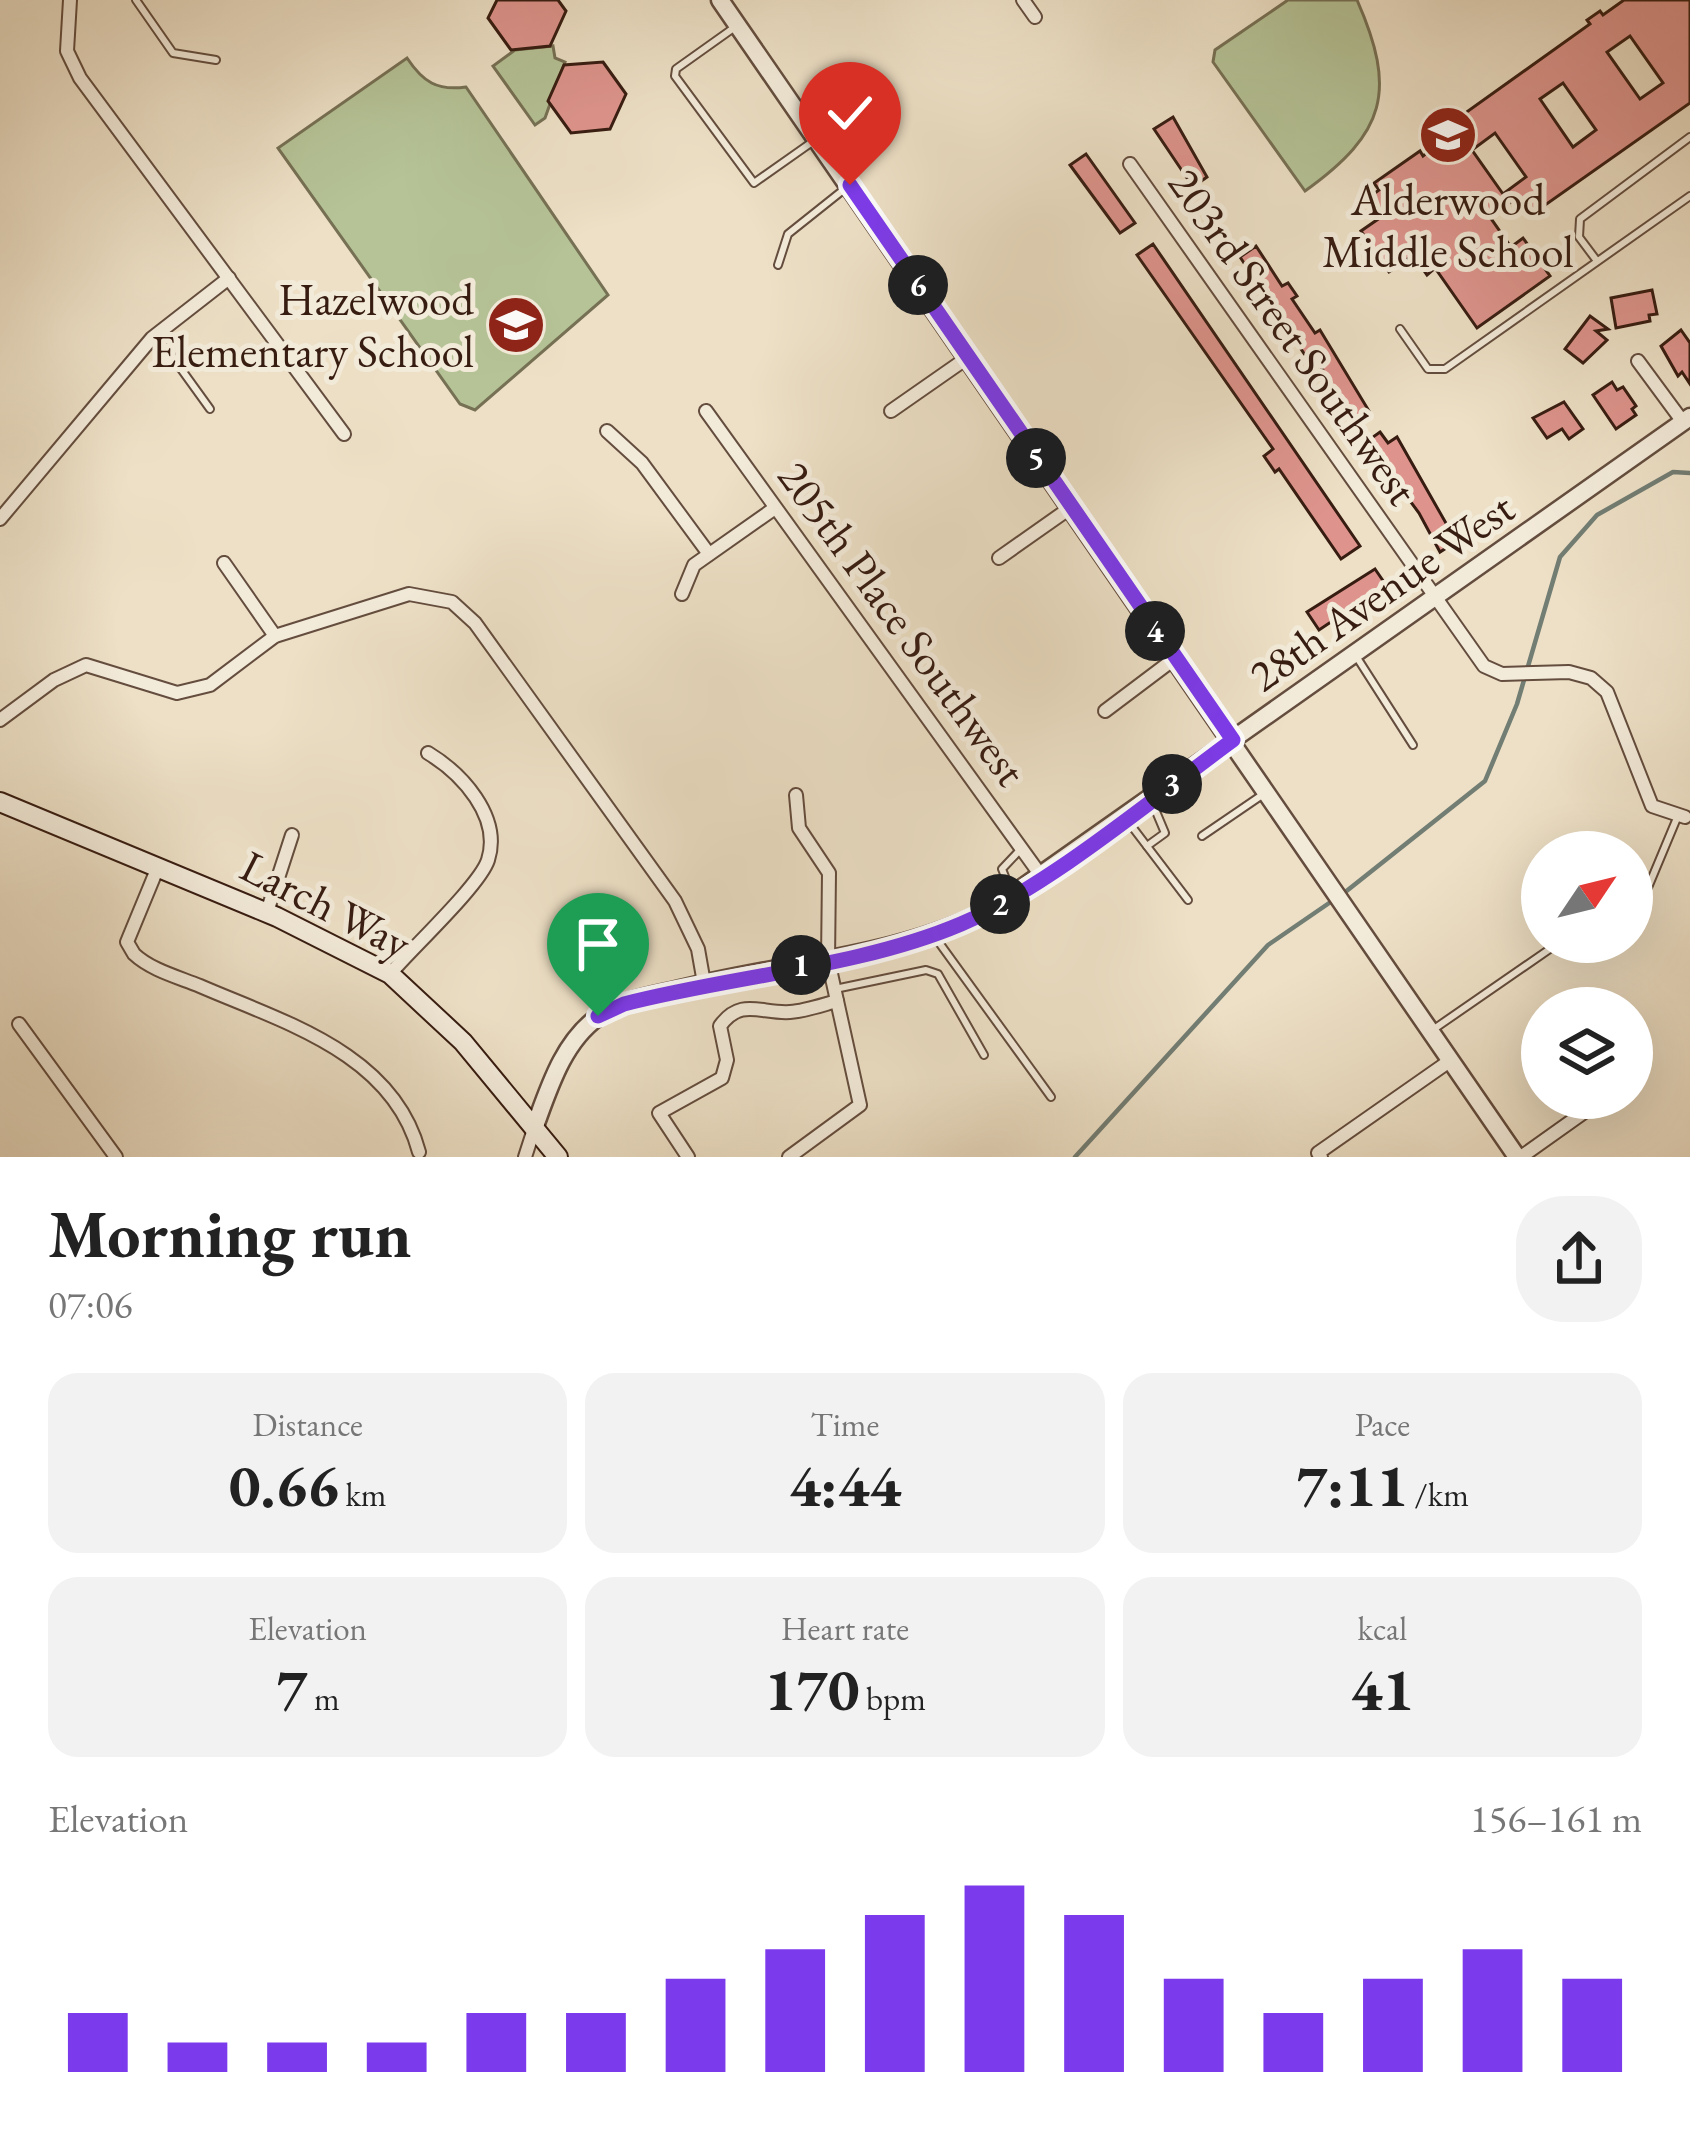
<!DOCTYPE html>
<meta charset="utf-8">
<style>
body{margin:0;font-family:"EB Garamond",serif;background:#f2f2f2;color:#222;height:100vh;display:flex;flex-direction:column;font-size:45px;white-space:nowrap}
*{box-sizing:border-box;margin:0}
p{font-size:39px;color:#767676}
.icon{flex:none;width:66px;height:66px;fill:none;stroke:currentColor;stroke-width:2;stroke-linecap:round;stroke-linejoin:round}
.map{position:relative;height:1157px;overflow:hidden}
.sheet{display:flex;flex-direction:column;background:#fff;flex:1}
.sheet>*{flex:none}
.needle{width:78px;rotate:55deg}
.fabs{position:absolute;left:1521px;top:831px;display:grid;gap:24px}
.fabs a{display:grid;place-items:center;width:132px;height:132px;border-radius:50%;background:#fff;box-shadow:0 12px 48px #0002;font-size:60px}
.pin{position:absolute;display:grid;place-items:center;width:102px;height:102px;color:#fff;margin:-123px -51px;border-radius:50% 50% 50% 0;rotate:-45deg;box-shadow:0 0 12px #0007}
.pin .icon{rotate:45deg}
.km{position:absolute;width:60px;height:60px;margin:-30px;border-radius:50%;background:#222;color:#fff;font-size:33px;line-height:60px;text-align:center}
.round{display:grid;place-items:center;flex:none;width:126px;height:126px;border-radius:48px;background:#f2f2f2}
.summary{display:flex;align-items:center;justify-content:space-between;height:204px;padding:0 48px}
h1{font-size:66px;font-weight:700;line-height:90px}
.figures{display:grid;grid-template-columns:repeat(3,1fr);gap:18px;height:204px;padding:12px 48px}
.figures div{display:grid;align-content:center;border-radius:30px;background:#f2f2f2;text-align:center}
.figures b{font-size:60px;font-weight:700}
.figures small{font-size:33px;font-weight:400}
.figures p{font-size:33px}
.chart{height:336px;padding:24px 48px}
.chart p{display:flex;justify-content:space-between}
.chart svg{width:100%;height:216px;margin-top:12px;stroke:#7c3aed;stroke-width:6}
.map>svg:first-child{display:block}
.green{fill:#b5c397;stroke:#767054;stroke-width:3}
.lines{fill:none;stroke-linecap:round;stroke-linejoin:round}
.stream{stroke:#727d73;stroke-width:4.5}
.building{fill:#de948d;stroke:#371c11;stroke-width:3;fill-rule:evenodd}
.service-casing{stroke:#644d3e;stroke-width:10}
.minor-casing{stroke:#644d3e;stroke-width:16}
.tertiary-casing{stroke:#644d3e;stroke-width:21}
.secondary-casing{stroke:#371c11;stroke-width:22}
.service{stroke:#f3ebda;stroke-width:6}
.minor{stroke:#f3ebda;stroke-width:12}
.tertiary{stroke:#f3ebda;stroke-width:16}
.secondary{stroke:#f3ebda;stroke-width:18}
.route-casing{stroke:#fff;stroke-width:24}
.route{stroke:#7c3aed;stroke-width:15}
.labels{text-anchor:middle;stroke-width:10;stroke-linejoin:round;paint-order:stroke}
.poi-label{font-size:45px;fill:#371c11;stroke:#f3ebda}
.street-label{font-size:45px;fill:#371c11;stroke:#f3ebda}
</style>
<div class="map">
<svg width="1690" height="1157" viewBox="0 0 1690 1157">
<rect width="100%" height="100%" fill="#ede0c6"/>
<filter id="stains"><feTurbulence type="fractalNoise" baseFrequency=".00167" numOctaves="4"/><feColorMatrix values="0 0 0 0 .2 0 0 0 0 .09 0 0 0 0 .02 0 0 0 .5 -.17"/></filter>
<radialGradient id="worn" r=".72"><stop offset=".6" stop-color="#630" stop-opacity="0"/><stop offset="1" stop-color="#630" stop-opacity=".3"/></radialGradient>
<!-- green -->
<g class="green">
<path d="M 1288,0 L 1357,0 C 1397,91 1386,133 1305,191 L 1213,62 L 1215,50 Z"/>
<path d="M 553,46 L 555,58 L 565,62 L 545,118 L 535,125 L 493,66 L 515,50 Z"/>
<path d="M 407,58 C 423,82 437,91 466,87 L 608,295 L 475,410 L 460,404 L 278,148 Z"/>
</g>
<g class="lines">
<!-- stream -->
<g class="stream">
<path d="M 1344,893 L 1485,781 L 1517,704 L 1560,557 L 1597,515 L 1673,472 L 1690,473"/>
<path d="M 1075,1157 L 1268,945 L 1335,899"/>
</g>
</g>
<!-- building -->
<g class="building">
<path d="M 497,0 L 558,0 L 566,11 L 550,46 L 511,50 L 488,18 Z"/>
<path d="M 1624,0 L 1690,0 L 1690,103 L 1531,215 L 1518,197 L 1490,217 L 1511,247 L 1523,238 L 1550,276 L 1477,328 L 1435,268 L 1427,275 L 1413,255 L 1389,272 L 1361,231 L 1384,215 L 1371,196 L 1379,190 L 1374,183 L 1420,151 L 1423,156 L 1433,148 L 1440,158 L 1474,134 L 1461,116 L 1590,24 L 1587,20 L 1600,11 L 1603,15 ZM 1630,36 L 1663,83 L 1640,99 L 1607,52 ZM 1563,83 L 1596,130 L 1573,147 L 1540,99 ZM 1495,133 L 1526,177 L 1503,194 L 1472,150 Z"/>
<path d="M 603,62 L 626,94 L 610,129 L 571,133 L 548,101 L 564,65 Z"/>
<path d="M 1173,117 L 1207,177 L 1193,187 L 1154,129 Z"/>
<path d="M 1086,154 L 1135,223 L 1120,233 L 1070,165 Z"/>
<path d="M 1153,244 L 1360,546 L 1341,559 L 1279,469 L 1275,472 L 1264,456 L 1273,449 L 1137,255 Z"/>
<path d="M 1256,246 L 1282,286 L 1288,283 L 1297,296 L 1292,299 L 1315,333 L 1320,330 L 1369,411 L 1352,423 L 1314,354 L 1307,358 L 1240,257 Z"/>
<path d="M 1652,290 L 1657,314 L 1649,315 L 1650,321 L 1616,328 L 1611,298 Z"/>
<path d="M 1590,316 L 1608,329 L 1596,331 L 1607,340 L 1583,363 L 1565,349 Z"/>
<path d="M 1681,330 L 1690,343 L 1690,384 L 1682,372 L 1678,376 L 1661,346 Z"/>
<path d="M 1612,382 L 1617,390 L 1623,387 L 1636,406 L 1632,409 L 1636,415 L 1616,429 L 1593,395 Z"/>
<path d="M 1564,402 L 1583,429 L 1569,439 L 1562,429 L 1547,438 L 1533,418 Z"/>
<path d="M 1380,432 L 1388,443 L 1397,437 L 1447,525 L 1464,514 L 1474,530 L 1440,552 L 1419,513 L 1366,442 Z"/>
<path d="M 1375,569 L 1386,585 L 1319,630 L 1307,612 Z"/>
</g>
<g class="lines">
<!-- service casing -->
<g class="service-casing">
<g id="service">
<path d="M 136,0 L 173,53 L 216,60"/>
<path d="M 735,27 L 676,69 L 675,76 L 754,183 L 815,140"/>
<path d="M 1597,261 L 1579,237 L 1580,219 L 1690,137"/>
<path d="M 778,265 L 788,234 L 847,187"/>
<path d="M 1400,329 L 1428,369 L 1445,369 L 1690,196"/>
<path d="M 158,337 L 210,409"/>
<path d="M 1356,656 L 1413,745"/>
<path d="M 1127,820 L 1188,900"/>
<path d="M 1202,836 L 1265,793"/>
<path d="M 1147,846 L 1165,833 L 1152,802"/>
<path d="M 1010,889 L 1002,869 L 1019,851"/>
<path d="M 1644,897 L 1677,818"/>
<path d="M 935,937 L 1051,1097"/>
<path d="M 835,989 L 926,970 L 938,974 L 984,1055"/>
<path d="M 1434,1029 L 1557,944"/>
</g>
</g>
<!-- minor casing -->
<g class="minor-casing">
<g id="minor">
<path d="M 70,0 L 67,51 L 80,78 L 344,434"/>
<path d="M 1023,0 L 1035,17"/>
<path d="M 1130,164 L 1484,666 L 1502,674 L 1569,672 L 1591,678 L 1607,692 L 1652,806 L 1685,817"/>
<path d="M 1638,361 L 1683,422"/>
<path d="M 706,411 L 1042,877"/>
<path d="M 891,411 L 967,358"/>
<path d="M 607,431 L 642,463 L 709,554"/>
<path d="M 0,519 L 152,338 L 229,278"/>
<path d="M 999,558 L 1070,508"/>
<path d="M 224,563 L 275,636"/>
<path d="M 682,594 L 694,565 L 775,508"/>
<path d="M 1105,711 L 1174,659"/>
<path d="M 0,720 L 54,680 L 86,665 L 177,693 L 210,685 L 275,636 L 409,594 L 452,602 L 475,623 L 675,901 L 698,949 L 704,983"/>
<path d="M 158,867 L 127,942 L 134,954 C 151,970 178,977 200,986 C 283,1022 393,1053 419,1152"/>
<path d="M 267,912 L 292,835"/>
<path d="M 390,974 C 412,948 480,885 488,860 C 502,816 461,773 428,753"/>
<path d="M 19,1024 L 116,1157"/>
<path d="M 525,1157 L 535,1126"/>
<path d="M 688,1157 L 659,1113 L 722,1078 L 727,1060 L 720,1026 C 741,997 761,1014 790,1012 C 805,1011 822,1005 837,1001"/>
<path d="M 789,1157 L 860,1105 L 828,960 L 829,873 L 799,828 L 796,795"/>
<path d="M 1321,1157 L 1318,1153 L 1451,1060"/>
<path d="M 1521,1157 L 1604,1098"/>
</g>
</g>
<!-- tertiary casing -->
<g class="tertiary-casing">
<g id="tertiary">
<path d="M 720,0 L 1517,1157"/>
<path d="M 535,1126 C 549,1088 563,1042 598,1017 C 622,999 657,995 685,988 C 789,962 900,957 995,907 L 1690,417"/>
</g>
</g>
<!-- secondary casing -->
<g class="secondary-casing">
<path id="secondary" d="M 0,802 L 277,917 L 390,974 L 463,1042 L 558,1157"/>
</g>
<!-- service -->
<use href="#service" class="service"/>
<!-- minor -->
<use href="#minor" class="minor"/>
<!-- tertiary -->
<use href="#tertiary" class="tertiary"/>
<!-- secondary -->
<use href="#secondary" class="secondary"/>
</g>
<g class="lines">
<!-- route casing -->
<g class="route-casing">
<path id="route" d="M 598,1016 L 624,1004 C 732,976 860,967 961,924 C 1048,887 1155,797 1233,740 L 850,185"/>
</g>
<!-- route -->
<use href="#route" class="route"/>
</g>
<!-- icons -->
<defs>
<g id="school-disc" transform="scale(3)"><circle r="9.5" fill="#8f2418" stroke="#f3ebda"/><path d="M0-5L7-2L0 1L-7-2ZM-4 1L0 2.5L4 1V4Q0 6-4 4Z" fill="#fff"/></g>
</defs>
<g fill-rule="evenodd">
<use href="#school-disc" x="1448" y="135"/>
<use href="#school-disc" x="516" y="325"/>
</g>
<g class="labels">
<!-- poi labels -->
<g class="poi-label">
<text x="1448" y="215">Alderwood<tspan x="1448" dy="52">Middle School</tspan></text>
<text x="474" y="315" text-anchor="end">Hazelwood<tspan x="474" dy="52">Elementary School</tspan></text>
</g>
<!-- street labels -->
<g class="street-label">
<text transform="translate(1294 336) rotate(55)" y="16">203rd Street Southwest</text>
<text transform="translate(1381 591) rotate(-35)" y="16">28th Avenue West</text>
<text transform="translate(903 623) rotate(54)" y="16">205th Place Southwest</text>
<text transform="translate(326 904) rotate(27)" y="16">Larch Way</text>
</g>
</g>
<rect width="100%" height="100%" filter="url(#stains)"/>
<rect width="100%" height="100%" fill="url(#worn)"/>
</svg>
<div class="fabs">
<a><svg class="needle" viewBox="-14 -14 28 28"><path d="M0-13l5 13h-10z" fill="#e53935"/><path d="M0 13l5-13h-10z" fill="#767676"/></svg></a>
<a><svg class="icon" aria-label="layers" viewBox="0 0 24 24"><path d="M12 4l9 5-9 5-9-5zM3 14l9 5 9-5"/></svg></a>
</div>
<div class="pin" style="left:598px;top:1016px;background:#1e9e55"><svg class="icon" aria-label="arrive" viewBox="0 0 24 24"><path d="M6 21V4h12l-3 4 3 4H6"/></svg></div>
<div class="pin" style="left:850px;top:185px;background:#d93025"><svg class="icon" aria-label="check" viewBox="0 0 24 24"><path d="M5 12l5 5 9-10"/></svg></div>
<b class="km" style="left:801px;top:965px">1</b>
<b class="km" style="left:1000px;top:904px">2</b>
<b class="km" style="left:1172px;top:784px">3</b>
<b class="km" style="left:1155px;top:631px">4</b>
<b class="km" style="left:1036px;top:458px">5</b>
<b class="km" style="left:918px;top:285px">6</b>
</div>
<section class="sheet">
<div class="summary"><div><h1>Morning run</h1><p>07:06</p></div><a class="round"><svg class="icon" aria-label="share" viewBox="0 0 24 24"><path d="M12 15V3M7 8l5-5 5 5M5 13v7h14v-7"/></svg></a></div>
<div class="figures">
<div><p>Distance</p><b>0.66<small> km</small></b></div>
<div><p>Time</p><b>4:44</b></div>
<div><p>Pace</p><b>7:11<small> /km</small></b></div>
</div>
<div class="figures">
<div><p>Elevation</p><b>7<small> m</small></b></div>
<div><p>Heart rate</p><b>170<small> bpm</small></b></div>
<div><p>kcal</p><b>41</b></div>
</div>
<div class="chart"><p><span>Elevation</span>156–161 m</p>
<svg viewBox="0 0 160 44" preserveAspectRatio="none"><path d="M5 44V32M15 44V38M25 44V38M35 44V38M45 44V32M55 44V32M65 44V25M75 44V19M85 44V12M95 44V6M105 44V12M115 44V25M125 44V32M135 44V25M145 44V19M155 44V25"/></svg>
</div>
</section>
